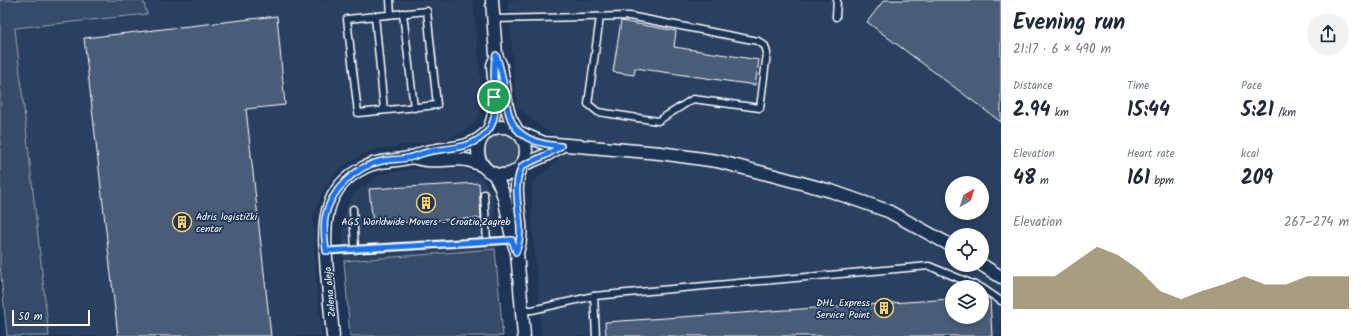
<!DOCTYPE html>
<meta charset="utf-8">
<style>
body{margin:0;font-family:Kalam,sans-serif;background:#f2f2f3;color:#1f2937;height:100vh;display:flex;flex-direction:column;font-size:15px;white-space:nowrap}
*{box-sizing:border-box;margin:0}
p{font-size:13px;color:#747a83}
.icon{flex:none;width:22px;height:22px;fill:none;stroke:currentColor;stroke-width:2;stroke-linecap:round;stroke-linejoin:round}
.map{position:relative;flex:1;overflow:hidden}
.drawer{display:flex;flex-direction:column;background:#fff;width:360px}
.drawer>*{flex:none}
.needle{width:26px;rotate:39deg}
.tools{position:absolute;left:945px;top:176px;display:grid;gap:8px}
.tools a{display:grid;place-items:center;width:44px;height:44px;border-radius:50%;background:#fff;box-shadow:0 2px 6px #0003;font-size:20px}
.scale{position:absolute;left:12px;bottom:10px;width:78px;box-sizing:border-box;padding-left:4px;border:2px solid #fff;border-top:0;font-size:11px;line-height:14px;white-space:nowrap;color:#fff;-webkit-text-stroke:3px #1d3557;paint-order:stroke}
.pin{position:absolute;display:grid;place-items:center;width:34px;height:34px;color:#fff;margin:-17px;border:2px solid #fff;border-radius:50%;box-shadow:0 1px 4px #0007}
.round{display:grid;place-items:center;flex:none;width:42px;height:42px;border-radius:21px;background:#f2f2f3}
.head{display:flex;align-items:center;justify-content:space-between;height:68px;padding:0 12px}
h1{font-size:22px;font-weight:700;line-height:30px}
.figures{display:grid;grid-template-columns:repeat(3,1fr);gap:6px;height:68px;padding:4px 12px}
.figures div{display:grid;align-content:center}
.figures b{font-size:20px;font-weight:700}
.figures small{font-size:11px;font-weight:400}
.figures p{font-size:11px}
.chart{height:112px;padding:8px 12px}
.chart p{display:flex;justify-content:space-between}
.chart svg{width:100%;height:72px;margin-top:4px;fill:#84754c;opacity:.7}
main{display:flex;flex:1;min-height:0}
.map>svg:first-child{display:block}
.built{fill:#2a4161;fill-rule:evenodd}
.green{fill:#364b69;stroke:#9aa5b4}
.building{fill:#4a5d79;stroke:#fff}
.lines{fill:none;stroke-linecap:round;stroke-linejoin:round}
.lane-casing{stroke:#fff;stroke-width:9}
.street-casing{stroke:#fff;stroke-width:15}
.lane{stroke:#1d3557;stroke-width:6}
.street{stroke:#1d3557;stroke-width:12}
.route-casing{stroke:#fff;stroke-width:8}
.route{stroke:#1a73e8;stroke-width:5}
.labels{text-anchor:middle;stroke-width:3.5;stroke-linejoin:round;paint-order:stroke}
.poi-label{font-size:10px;fill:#fff;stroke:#1d3557;text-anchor:start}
.street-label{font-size:10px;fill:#fff;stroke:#1d3557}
</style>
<main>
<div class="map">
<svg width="1001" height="336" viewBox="0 0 1001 336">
<rect width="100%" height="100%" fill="#1d3557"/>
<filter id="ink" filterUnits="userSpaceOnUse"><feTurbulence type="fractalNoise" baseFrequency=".025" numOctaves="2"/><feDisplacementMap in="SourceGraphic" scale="8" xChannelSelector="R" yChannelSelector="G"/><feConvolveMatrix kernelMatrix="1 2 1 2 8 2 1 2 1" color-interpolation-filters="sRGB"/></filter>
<g filter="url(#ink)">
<!-- built -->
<g class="built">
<path d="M 143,0 L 473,0 L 483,105 L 478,118 L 465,131 L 446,139 L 372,150 L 356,158 L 343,166 L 332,177 L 323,190 L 313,216 L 316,284 L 322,336 L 49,336 L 15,27 L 147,15 Z"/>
<path d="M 508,0 L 1001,0 L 1001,336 L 542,336 L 532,219 L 532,183 L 559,160 L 556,138 L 517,107 ZM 952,183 L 982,183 L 982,213 L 952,213 ZM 952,235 L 982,235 L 982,265 L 952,265 ZM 952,287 L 982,287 L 982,317 L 952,317 Z"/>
<path d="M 444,165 L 460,167 L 477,175 L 486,183 L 494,197 L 498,249 L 344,261 L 342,224 L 346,207 L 353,195 L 362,187 L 382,174 Z"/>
</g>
<!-- green -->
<g class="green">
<path d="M 0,0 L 143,0 L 147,14 L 15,28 L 49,336 L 7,336 L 0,265 Z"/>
<circle cx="503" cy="150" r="18"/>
<path d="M 495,249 L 503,336 L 350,336 L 344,261 Z"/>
</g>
<!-- building -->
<g class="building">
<path d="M 884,0 L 1001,0 L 1001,122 L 867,22 Z"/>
<path d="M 277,16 L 285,105 L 246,109 L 271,336 L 118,336 L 84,38 Z"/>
<path d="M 621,21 L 676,31 L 674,47 L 759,60 L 755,85 L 635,68 L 634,75 L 613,72 Z"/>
<path d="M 479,183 L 481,218 L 373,224 L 369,189 Z"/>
<path d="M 987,297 L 990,299 L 992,336 L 606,336 L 605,322 L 952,299 L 952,317 L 982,317 L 982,298 Z"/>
</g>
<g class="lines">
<!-- lane casing -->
<g class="lane-casing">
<g id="lane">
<path d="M 390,0 L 391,14"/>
<path d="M 427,11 L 437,105 L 358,113 L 347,19 Z"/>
<path d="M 403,13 L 414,108"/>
<path d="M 375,16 L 384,110"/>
<path d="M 836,17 L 837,0"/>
<path d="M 493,19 L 629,16 L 758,41 L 765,46 L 767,53 L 760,108 L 693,99 L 658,121 L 598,112 L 588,104 L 600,17"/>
<path d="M 484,194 L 487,242"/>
<path d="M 353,209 L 355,250"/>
<path d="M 326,251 L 512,240"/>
<path d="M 982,288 L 1001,301"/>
<path d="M 594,296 L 596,336"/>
<path d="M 521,310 L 532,310 L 594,296 L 929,266 L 980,287"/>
</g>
</g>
<!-- street casing -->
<g class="street-casing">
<g id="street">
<path d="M 492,0 L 496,55 L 501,66 L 507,107 L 510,118 L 518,132 L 544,143 L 660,153 L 717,161 L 775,176 L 831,191 L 888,211 L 952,246"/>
<circle cx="502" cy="151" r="24"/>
<path d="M 488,131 C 499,112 494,87 493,65 L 495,60"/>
<path d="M 412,157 C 417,158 422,160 427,160 C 450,162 460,154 483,166"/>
<path d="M 494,174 C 511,202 505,225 517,252 L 524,336"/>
<path d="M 517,252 C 528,224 508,195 522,165 L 546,155 L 561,146"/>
<path d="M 982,265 L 1001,277"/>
<path d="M 333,336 C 331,315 329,294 327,273 C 324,230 319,189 365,167 C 380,159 396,162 412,157 C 417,156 421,153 426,152 C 446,147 467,150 483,136"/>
</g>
</g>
<!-- lane -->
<use href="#lane" class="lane"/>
<!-- street -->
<use href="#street" class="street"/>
</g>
</g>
<g class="lines" filter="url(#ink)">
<!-- route casing -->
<g class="route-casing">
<path id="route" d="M 496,55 C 514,100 492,141 561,146 L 546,155 L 522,166 C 508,195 528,224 516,252 L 512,240 L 326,251 C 325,240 323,229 325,218 C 330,191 355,166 382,161 C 392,159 402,160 412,157 C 419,155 425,152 432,151 C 452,148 474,148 488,131 C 503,112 489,78 496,55 Z"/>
</g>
<!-- route -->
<use href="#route" class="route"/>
</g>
<!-- icons -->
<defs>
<g id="building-ring" transform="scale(1)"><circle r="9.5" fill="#1d3557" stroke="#ffd166" stroke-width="1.5"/><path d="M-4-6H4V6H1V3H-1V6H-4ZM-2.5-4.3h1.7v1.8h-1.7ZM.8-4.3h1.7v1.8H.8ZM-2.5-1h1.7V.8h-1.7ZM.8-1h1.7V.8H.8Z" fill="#ffd166"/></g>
</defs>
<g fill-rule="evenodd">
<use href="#building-ring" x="426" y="203"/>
<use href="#building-ring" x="182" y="222"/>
<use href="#building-ring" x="884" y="308"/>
</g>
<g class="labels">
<!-- poi labels -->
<g class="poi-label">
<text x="196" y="220">Adris logistički<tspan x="196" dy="12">centar</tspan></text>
<text x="426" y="225" text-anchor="middle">AGS Worldwide Movers - Croatia,Zagreb</text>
<text x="870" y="306" text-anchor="end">DHL Express<tspan x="870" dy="12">Service Point</tspan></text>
</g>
<!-- street labels -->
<g class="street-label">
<text transform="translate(329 292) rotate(-95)" y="4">Zelena aleja</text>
</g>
</g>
</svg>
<div class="tools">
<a><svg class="needle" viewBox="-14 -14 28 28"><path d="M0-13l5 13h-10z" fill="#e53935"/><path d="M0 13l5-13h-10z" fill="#747a83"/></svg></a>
<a><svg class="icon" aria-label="locate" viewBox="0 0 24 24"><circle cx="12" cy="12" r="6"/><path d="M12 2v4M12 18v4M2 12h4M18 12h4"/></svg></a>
<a><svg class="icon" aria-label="layers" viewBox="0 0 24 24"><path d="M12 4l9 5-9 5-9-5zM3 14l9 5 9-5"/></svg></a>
</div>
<div class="scale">50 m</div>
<div class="pin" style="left:494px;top:97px;background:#1e9e55"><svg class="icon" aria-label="arrive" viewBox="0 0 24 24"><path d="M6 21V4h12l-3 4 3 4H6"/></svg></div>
</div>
<section class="drawer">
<div class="head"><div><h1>Evening run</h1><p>21:17 · 6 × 490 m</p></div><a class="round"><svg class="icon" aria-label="share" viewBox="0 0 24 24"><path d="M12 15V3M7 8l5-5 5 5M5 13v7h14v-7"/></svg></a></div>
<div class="figures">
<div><p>Distance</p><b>2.94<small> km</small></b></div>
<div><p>Time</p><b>15:44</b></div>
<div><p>Pace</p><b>5:21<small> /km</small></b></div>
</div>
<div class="figures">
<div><p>Elevation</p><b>48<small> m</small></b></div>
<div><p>Heart rate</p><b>161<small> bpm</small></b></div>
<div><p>kcal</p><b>209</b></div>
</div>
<div class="chart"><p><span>Elevation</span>267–274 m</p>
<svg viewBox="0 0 160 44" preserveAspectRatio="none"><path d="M0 44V24L10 24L20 24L30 15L40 6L50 11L60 20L70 33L80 38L90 33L100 29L110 24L120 29L130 29L140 24L150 24L160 24V44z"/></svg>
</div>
</section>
</main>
